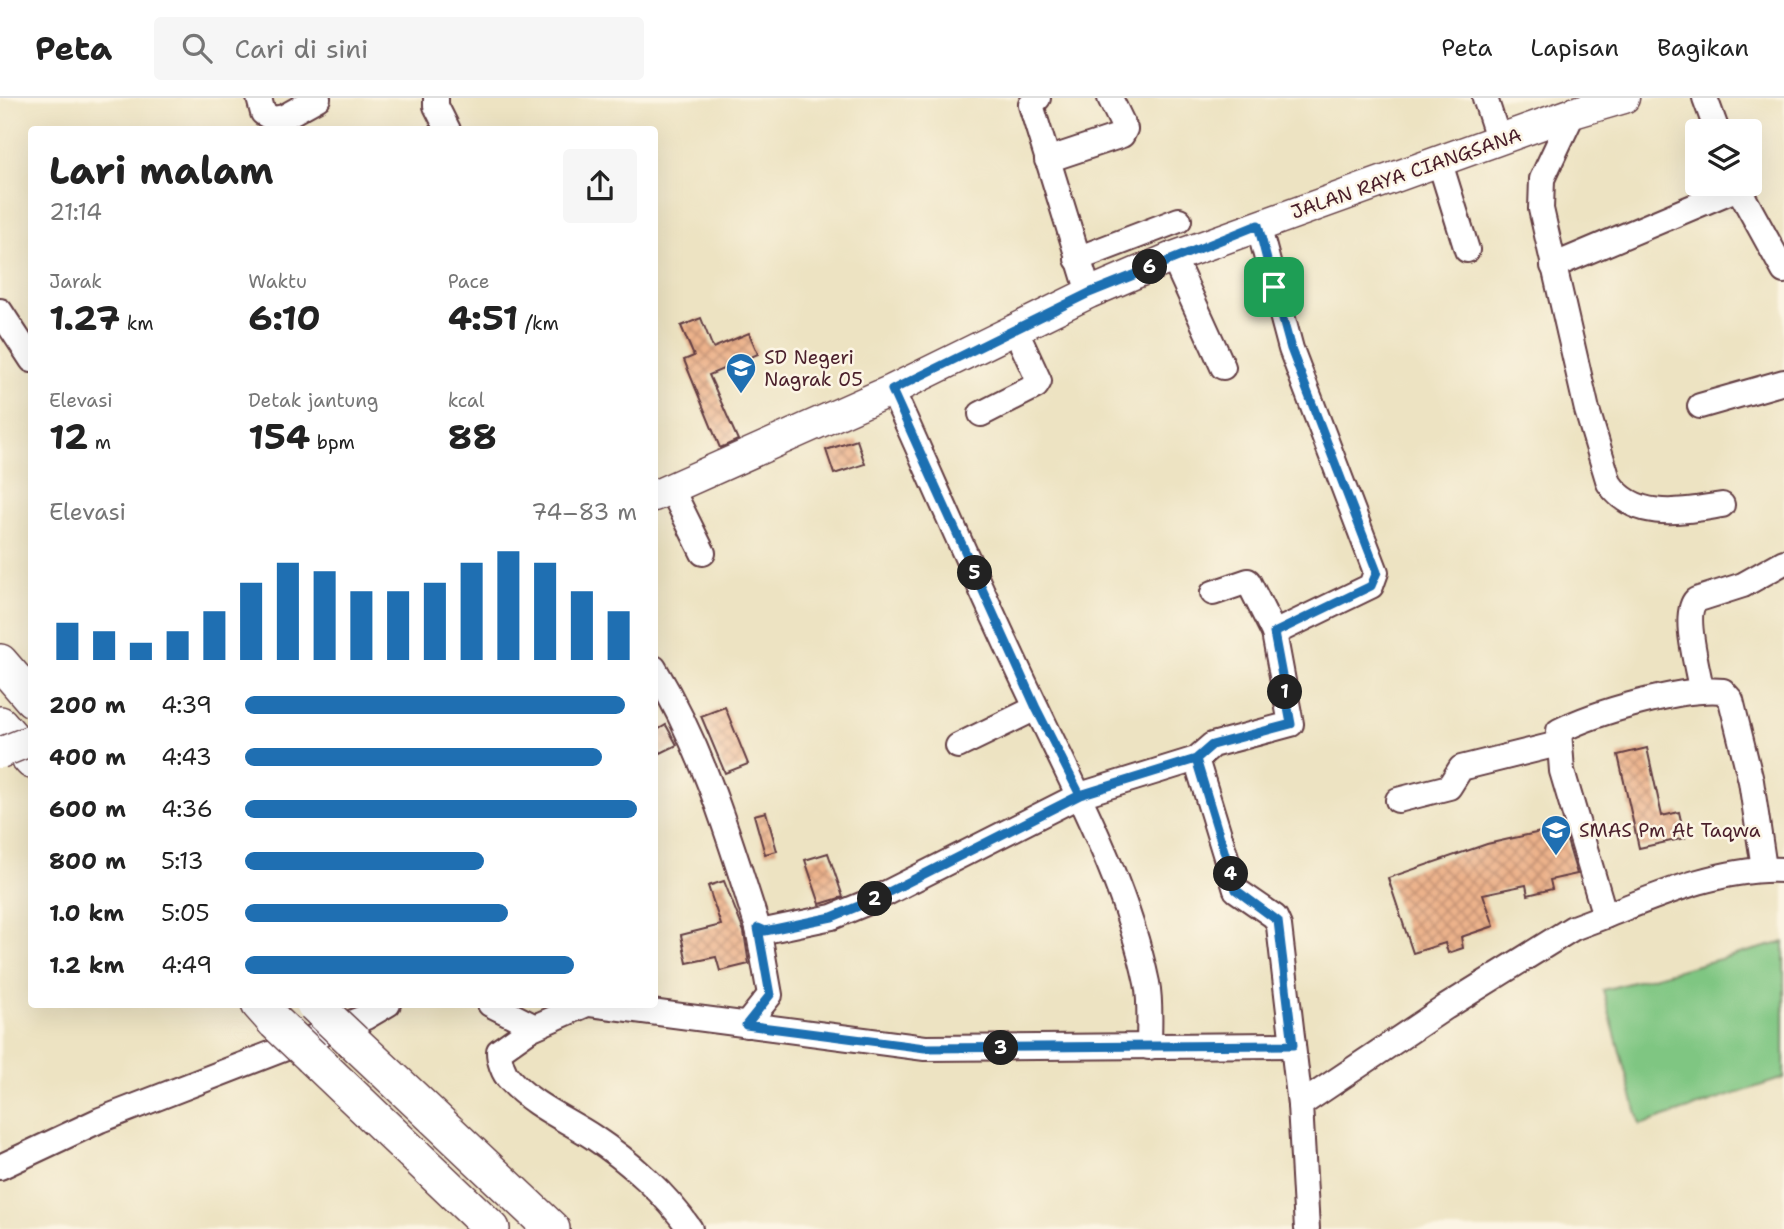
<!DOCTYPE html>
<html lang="id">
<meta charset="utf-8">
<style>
body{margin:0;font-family:"Shantell Sans",sans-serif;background:#f6f6f6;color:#222;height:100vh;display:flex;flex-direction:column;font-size:26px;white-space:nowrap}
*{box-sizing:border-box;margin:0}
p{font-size:23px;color:#767676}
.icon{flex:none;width:38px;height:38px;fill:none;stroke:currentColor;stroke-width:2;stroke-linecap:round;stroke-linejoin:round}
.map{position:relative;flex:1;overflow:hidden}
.side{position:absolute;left:28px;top:28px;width:630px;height:882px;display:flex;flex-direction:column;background:#fff;border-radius:7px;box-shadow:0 7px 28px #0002}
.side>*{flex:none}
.buttons{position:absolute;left:1685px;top:21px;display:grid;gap:14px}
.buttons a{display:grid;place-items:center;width:77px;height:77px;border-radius:7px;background:#fff;box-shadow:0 7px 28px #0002;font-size:35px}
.pin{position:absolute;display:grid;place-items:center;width:60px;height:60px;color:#fff;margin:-30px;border-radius:14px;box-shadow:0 4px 10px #0006}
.km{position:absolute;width:35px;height:35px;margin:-18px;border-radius:50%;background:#222;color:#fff;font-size:19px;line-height:35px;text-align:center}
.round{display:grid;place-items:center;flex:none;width:74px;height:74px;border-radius:7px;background:#f6f6f6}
.head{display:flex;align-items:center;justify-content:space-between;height:119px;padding:0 21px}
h1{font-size:38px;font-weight:700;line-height:52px}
.stats{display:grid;grid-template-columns:repeat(3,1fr);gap:10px;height:119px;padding:7px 21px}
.stats div{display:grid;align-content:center}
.stats b{font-size:35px;font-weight:700}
.stats small{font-size:19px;font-weight:400}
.stats p{font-size:19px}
.chart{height:196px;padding:14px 21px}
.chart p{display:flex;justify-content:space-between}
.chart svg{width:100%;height:126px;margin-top:7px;stroke:#1f6fb2;stroke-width:6}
ul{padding:0 21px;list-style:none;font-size:23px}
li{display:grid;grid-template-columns:112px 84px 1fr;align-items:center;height:52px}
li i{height:18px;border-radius:9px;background:#1f6fb2}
header{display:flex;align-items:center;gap:42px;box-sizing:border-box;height:98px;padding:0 35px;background:#fff;border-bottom:2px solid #e0e0e0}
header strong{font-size:33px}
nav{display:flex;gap:38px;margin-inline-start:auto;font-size:24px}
.search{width:490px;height:63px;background:#f6f6f6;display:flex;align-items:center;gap:18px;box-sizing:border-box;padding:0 24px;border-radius:7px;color:#767676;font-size:26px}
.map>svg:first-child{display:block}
.pitch{fill:#7fc682;stroke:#647256;stroke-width:2}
.building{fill:url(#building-cross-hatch)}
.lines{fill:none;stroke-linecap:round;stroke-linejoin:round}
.minor-casing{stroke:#623c42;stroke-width:28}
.major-casing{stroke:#623c42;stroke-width:33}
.highway-casing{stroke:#623c42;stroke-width:38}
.minor{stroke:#fff;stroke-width:24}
.major{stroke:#fff;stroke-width:30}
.highway{stroke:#fff;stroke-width:35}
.major-bridge-casing{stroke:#623c42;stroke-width:33;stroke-linecap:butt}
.highway-bridge-casing{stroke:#623c42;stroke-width:38;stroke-linecap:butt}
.major-bridge{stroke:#fff;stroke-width:30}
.highway-bridge{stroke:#fff;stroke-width:35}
.route-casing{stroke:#fff;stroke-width:14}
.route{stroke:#1f6fb2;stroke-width:9}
.labels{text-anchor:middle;stroke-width:5;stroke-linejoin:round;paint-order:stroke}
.street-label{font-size:19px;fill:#4a1f2b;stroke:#fcf5e5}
.poi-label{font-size:19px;fill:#4a1f2b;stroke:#fcf5e5;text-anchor:start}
</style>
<header>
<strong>Peta</strong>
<div class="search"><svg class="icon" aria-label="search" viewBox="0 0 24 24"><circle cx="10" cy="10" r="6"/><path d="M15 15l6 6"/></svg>Cari di sini</div>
<nav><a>Peta</a><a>Lapisan</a><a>Bagikan</a></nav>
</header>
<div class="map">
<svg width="1784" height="1131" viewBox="0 0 1784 1131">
<defs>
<pattern id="building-cross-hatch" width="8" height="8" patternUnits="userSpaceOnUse" patternTransform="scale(1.75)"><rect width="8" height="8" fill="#ecb28b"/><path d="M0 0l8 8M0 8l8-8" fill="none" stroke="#c19072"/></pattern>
</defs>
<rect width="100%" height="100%" fill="#fcf5e5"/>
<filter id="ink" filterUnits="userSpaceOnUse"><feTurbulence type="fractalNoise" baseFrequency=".0143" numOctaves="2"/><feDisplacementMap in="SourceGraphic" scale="14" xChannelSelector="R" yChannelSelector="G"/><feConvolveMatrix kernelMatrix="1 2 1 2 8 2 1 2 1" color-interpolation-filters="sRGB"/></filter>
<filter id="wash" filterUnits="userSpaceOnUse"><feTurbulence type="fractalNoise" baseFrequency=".00686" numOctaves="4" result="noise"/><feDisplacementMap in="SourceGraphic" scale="28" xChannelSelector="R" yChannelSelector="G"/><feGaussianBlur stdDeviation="1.57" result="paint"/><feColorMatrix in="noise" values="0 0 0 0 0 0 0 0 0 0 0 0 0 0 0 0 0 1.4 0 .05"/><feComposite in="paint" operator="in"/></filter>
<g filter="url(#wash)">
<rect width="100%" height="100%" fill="#ede3c2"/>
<!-- pitch -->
<path class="pitch" d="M 1784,844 L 1784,980 L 1640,1027 L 1603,892 Z"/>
<g id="blocks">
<!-- building -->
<g class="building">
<path d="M 701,220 L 713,250 L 749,235 L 758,256 L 709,277 L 738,342 L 720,350 L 684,262 L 694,258 L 681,228 Z"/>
<path d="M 857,342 L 865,366 L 834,376 L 826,352 Z"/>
<path d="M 725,609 L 748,666 L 725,675 L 701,618 Z"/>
<path d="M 666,627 L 677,647 L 661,655 L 654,643 L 654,634 Z"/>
<path d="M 1647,650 L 1662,718 L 1679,714 L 1685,740 L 1639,750 L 1618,657 Z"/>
<path d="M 766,714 L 777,753 L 765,756 L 754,717 Z"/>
<path d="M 1563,729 L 1577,776 L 1550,782 L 1552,791 L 1528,797 L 1526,787 L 1483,796 L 1494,828 L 1461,839 L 1463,850 L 1448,855 L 1445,845 L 1413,855 L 1388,780 L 1487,746 Z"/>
<path d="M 828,755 L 843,799 L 820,806 L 805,762 Z"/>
<path d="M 724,783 L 744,834 L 749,866 L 720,873 L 716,859 L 687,865 L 681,837 L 721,827 L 708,788 Z"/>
</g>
</g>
</g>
<g filter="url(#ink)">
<use href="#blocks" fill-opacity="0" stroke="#623c42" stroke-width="2"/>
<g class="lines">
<!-- minor casing -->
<g class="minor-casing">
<g id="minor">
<path d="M 259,0 L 263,15 L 273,21 L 284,19 L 318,0"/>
<path d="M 436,0 L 436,8 L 448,32"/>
<path d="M 1038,0 L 1031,7 L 1089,195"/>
<path d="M 1485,0 L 1499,43"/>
<path d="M 1705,0 L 1717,33"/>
<path d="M 1573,15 L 1542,81 L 1541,111 L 1587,312 L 1609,385 C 1635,424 1683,413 1722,407"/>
<path d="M 1047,62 L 1122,37 L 1125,31 L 1110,0"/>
<path d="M 1440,65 L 1467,152"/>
<path d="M 1736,86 L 1784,173"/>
<path d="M 1258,127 L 1291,251 L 1376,474 L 1371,488 L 1274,535"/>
<path d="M 1173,159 L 1223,269"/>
<path d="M 1077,161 L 1179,122"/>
<path d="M 1553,168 L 1738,90"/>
<path d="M 0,213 L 32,262"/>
<path d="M 892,292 C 940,398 986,506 1037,611 C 1079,699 1127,789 1147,885 C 1151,905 1149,929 1149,949"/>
<path d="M 1700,308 L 1784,284"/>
<path d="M 981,316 L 1036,288 L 1039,283 L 1015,231"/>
<path d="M 671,390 L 703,455"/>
<path d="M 654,570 C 704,653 729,739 758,830 L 765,833 L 832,819 L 871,803 L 1080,697 L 1196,661 L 1212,647 L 1291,626 L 1274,535 L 1248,483 L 1213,495"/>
<path d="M 1701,591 C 1698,571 1682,516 1696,502 L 1743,487 L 1784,464"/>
<path d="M 958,648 L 1036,610"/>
<path d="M 1196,661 L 1236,792 L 1275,819 L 1279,828 L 1300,1007"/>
<path d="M 1398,702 L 1449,689 L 1461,670 L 1558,646"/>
<path d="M 1605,818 C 1658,797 1726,768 1784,772"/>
<path d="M 490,906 L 529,926 L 530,931"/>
<path d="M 587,906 L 530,931 L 499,953 C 499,962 503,975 510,982 C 532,1007 566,1021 593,1039 C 629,1063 666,1096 690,1131"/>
<path d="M 590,906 L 925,950 L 1293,947"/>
<path d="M 746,927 L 770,897 L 758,830"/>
<path d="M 0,1069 L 100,1022 L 366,919 L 388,906"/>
<path d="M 1307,1131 L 1300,1007 L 1446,909 L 1573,830 L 1605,818 L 1562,673 L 1559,633 C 1596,614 1683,589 1723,593 L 1731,602 L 1751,683 L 1764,770"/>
</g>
</g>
<!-- major casing -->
<g class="major-casing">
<path id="major" d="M 654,398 L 892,292 L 1089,195 L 1173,159 L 1573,15 L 1624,0"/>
</g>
<!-- highway casing -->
<g class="highway-casing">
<g id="highway">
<path d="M 0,564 L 32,601"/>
<path d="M 0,626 L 32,663"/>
<path d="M 259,906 L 275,924"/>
<path d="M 354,944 L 552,1131"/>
<path d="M 312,959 L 492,1131"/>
</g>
</g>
<!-- minor -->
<use href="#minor" class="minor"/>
<!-- major -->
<use href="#major" class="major"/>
<!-- highway -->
<use href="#highway" class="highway"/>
<!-- major-bridge casing -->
<g class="major-bridge-casing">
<path id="major-bridge" d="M 0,655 L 32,642"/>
</g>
<!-- highway-bridge casing -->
<g class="highway-bridge-casing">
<g id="highway-bridge">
<path d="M 314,906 L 354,944"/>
<path d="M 275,924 L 312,959"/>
</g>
</g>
<!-- major-bridge -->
<use href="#major-bridge" class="major-bridge"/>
<!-- highway-bridge -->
<use href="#highway-bridge" class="highway-bridge"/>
</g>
</g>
<g class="lines" filter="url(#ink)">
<!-- route casing -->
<g class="route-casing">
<path id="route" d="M 1274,189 L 1291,251 L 1377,474 L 1371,488 L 1274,535 L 1291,626 L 1212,647 L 1196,661 L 1080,697 L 871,803 L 832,819 L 765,833 L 758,830 L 770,897 L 746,927 L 925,950 L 1293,947 L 1278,823 L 1236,792 L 1196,661 L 1080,697 L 1036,610 L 892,292 L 1089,195 L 1258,127 L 1274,189"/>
</g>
<!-- route -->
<use href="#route" class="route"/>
</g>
<!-- icons -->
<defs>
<g id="school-pin" transform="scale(1.575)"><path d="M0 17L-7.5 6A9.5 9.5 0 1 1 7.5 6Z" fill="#1f6fb2" stroke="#fcf5e5"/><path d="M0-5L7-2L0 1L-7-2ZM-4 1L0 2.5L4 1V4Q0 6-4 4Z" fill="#fff"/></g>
</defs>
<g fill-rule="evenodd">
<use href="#school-pin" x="741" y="270"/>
<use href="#school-pin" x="1556" y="732"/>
</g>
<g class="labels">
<!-- street labels -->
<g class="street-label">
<text transform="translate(1406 75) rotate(-19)" y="7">JALAN RAYA CIANGSANA</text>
</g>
<!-- poi labels -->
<g class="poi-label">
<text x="764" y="266">SD Negeri<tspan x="764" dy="22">Nagrak 05</tspan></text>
<text x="1579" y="739">SMAS Pm At Taqwa</text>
</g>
</g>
</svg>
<div class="buttons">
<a><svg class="icon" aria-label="layers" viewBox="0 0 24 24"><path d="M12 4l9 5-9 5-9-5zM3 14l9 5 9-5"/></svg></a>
</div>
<div class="pin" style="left:1274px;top:189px;background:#1e9e55"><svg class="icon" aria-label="arrive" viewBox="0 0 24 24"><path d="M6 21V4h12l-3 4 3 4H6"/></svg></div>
<b class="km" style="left:1285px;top:594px">1</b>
<b class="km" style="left:875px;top:801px">2</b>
<b class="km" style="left:1001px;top:950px">3</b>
<b class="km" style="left:1231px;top:776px">4</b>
<b class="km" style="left:975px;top:475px">5</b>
<b class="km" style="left:1150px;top:169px">6</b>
<section class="side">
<div class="head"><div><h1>Lari malam</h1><p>21:14</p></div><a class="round"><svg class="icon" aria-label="share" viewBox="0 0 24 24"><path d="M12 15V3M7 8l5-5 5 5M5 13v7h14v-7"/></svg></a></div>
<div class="stats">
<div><p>Jarak</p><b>1.27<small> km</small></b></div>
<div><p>Waktu</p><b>6:10</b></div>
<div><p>Pace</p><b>4:51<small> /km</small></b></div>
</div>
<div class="stats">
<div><p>Elevasi</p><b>12<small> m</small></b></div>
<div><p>Detak jantung</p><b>154<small> bpm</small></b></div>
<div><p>kcal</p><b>88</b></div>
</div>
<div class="chart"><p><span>Elevasi</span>74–83 m</p>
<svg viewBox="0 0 160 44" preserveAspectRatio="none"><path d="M5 44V31M15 44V34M25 44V38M35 44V34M45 44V27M55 44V17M65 44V10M75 44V13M85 44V20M95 44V20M105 44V17M115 44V10M125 44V6M135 44V10M145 44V20M155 44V27"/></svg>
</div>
<ul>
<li><b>200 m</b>4:39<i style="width:97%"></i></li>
<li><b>400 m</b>4:43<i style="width:91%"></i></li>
<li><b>600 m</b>4:36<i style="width:100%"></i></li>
<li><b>800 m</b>5:13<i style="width:61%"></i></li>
<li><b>1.0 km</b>5:05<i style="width:67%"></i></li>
<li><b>1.2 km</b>4:49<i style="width:84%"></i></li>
</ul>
</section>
</div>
